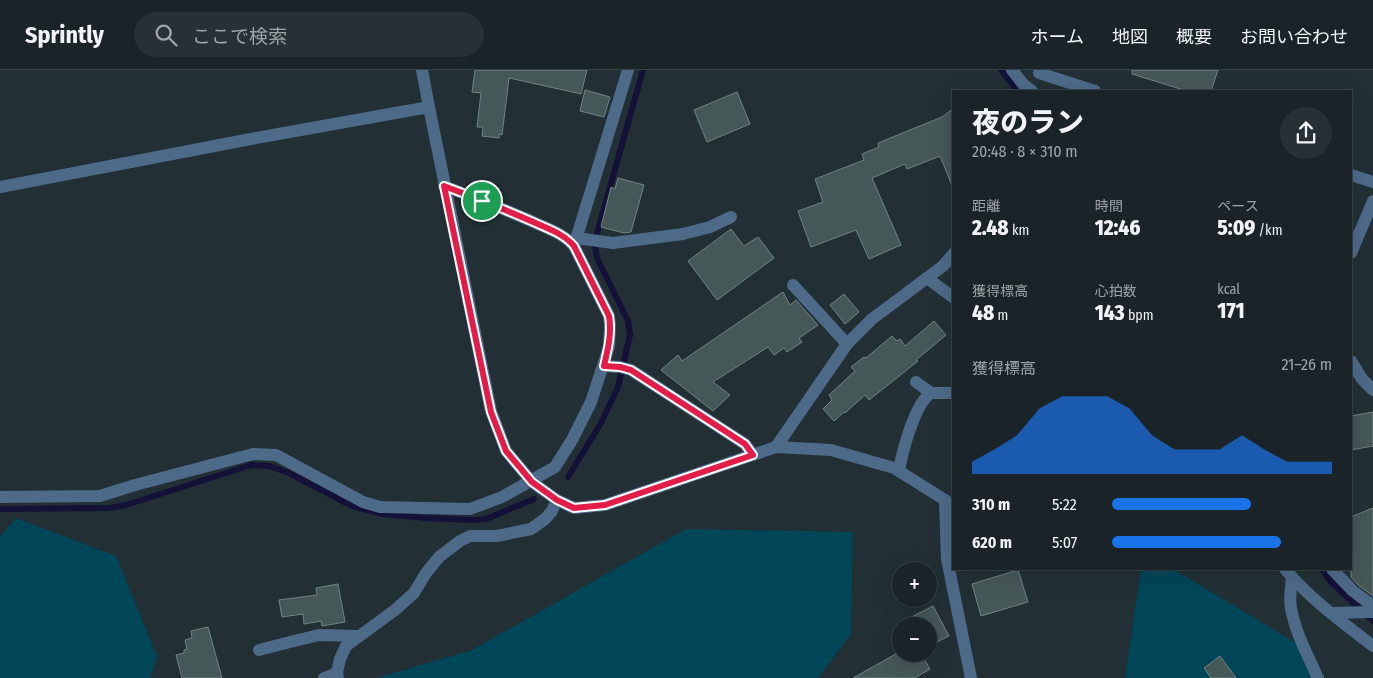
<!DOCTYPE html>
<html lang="ja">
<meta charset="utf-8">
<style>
body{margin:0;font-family:"Fira Sans Condensed","Noto Sans JP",sans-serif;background:#273034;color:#f1f3f6;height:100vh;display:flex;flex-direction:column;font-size:19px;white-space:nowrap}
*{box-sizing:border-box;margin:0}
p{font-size:16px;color:#9fa4a8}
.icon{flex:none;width:28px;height:28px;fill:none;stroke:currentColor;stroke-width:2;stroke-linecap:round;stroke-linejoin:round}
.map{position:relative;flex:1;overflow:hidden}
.panel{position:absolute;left:952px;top:20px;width:400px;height:480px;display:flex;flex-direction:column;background:#1a2428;border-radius:0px;box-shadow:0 5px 20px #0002,0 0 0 1px #384145}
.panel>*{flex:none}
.buttons{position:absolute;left:892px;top:492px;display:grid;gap:10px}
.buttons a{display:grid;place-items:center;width:45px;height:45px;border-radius:50%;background:#1a2428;box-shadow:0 5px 20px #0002,0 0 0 1px #384145;font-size:25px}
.pin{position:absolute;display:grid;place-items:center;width:42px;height:42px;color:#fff;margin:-21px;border:2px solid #fff;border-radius:50%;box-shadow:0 1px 5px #0007}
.round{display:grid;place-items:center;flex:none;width:52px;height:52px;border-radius:26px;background:#273034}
.summary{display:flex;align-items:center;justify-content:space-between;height:85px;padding:0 20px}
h1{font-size:28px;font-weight:800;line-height:38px}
.figures{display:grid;grid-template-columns:repeat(3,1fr);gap:8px;height:85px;padding:5px 20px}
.figures div{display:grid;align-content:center}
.figures b{font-size:21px;font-weight:800}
.figures small{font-size:14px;font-weight:400}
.figures p{font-size:14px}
.chart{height:140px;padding:10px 20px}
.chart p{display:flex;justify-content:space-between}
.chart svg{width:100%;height:90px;margin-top:5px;fill:#1a73e8;opacity:.7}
ul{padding:0 20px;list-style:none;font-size:16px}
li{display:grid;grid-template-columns:80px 60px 1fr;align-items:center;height:38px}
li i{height:12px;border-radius:6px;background:#1a73e8}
header{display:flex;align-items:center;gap:30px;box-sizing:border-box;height:70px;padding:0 25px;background:#1a2428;border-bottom:1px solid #384145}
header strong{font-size:24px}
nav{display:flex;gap:28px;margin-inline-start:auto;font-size:18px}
.search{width:350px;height:45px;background:#273034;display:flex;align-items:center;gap:12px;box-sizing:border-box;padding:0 18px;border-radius:28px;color:#9fa4a8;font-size:19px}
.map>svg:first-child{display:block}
.green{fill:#004659}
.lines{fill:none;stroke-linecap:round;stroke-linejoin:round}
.stream{stroke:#131138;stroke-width:6}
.building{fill:#465757;stroke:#718383}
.street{stroke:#4e6a89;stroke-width:12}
.route-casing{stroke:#fff;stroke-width:10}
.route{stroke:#e11d48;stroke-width:6}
</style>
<header>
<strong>Sprintly</strong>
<div class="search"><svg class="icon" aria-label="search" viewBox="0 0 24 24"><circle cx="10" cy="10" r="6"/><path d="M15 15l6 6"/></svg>ここで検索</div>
<nav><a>ホーム</a><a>地図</a><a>概要</a><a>お問い合わせ</a></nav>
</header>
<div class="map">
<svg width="1373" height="608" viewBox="0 0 1373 608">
<rect width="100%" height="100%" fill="#223035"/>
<!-- green -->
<g class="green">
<path d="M 16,448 L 116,486 L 157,587 L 150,608 L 0,608 L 0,466 Z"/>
<path d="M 686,459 L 853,462 L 851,564 L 818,608 L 377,608 L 472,580 Z"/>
<path d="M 1141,499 L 1173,499 L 1304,578 L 1322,608 L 1125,608 Z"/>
</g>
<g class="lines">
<!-- stream -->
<g class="stream">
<path d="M 1001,0 L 1018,21"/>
<path d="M 568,407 L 601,353 L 618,317 L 630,265 L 628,251 L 597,188 L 595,176 L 597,163 L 643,0"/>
<path d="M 0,439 L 109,438 L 126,435 L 251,395 L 269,396 L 289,403 L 352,436 L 383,444 L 424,448 L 475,450 L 486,449 L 534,429"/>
<path d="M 1322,499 L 1331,512 L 1373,551"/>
</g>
</g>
<!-- building -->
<g class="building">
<path d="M 475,0 L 587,0 L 581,24 L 509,8 L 502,65 L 499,64 L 499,68 L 482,66 L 483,57 L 477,57 L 481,23 L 472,22 Z"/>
<path d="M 1132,0 L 1218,0 L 1211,21 L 1187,21 L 1132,4 Z"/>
<path d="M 585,20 L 610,27 L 604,47 L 580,41 Z"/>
<path d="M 737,22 L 750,54 L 707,72 L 694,40 Z"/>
<path d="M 954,38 L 954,118 L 953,118 L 940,86 L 907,99 L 905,94 L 872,108 L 901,175 L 869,189 L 856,160 L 811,177 L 798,141 L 823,132 L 815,109 L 864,90 L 862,84 L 879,77 L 878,73 L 942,47 Z"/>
<path d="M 618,108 L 644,115 L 631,162 L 624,163 L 601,157 L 611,117 L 615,119 Z"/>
<path d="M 731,159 L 744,176 L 758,167 L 774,188 L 717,230 L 688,191 Z"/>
<path d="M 783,222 L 790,235 L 796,230 L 818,255 L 799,268 L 802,272 L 787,282 L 784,278 L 774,285 L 768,277 L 713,312 L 730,325 L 713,341 L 661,300 L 678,285 L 682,291 Z"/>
<path d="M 844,224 L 859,242 L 845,254 L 830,235 Z"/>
<path d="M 934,251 L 946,265 L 916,290 L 918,291 L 869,330 L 865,325 L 845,343 L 844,342 L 834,351 L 823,339 L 832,330 L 829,325 L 855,301 L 851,297 L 864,287 L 866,288 L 892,266 L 897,271 L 900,269 L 905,276 Z"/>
<path d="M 1373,342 L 1373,376 L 1351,380 L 1351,346 Z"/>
<path d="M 1373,438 L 1373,526 L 1358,515 L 1351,507 L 1351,447 Z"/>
<path d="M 1018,500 L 1028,532 L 981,546 L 972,514 Z"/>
<path d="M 338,514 L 345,552 L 322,556 L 321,551 L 304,554 L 303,544 L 282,547 L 279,530 L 317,525 L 316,518 Z"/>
<path d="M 933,536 L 949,566 L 929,576 L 929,556 L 906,556 L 904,551 Z"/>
<path d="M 208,557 L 222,608 L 182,608 L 176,585 L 184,583 L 184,580 L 187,579 L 185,570 L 192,568 L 191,561 Z"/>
<path d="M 901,581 L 901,584 L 921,584 L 930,599 L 915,608 L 853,608 Z"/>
<path d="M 1220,586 L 1236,608 L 1211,608 L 1204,598 Z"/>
</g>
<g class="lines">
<!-- street -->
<g class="street">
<path d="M 422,0 L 429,37"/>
<path d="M 1012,0 L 1023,14 L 1032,21"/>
<path d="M 1039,3 L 1095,21"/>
<path d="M 1351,105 L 1373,112"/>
<path d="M 0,117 L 251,69 L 429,37 L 491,341 L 506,381 L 532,412 L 557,430 L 574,438 L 605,435 L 776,377 L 831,380 L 894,398 L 945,430 L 954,439"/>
<path d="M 576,168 L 613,173 L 683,164 L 710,157 L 731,147"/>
<path d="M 574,176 L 628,0"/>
<path d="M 1351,183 L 1373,131"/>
<path d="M 927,208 L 954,228"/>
<path d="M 793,215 L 847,274"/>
<path d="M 1351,291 L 1362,309 L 1373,320"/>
<path d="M 604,296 L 620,297 L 631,300 L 745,374 L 753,385"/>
<path d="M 916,312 L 931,323 L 954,323"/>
<path d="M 776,377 L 847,274 L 872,249 L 943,196 L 954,183"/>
<path d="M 899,401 C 902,382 915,333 931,323"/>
<path d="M 0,427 L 100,426 L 135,415 L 253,384 L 276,385 L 363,432 L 380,437 L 470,439 L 502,427 L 555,397 L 572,370 L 591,332 L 609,277 L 610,255 L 609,246 L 574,176 C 563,163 546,158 531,151 C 502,138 473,127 444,116"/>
<path d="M 945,430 L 947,489 L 971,608"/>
<path d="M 1285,499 C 1310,529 1342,552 1373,576"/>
<path d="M 1332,499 L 1353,521 L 1373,536"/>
<path d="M 1292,507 C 1291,518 1289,528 1291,538 C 1295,562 1308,586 1318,608"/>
<path d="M 1331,543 L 1373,542"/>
<path d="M 259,580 L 290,572 L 319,565 L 358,566"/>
<path d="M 324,608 L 337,603"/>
<path d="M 338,608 L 337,603 L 340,589 L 346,576 L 395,540 L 414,523 L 426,503 L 439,487 L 460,471 L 470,466 L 497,466 L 531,459 L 545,449 L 552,441 L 557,430"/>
</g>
</g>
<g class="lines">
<!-- route casing -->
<g class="route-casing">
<path id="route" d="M 444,116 C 473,127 502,138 531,151 C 546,158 563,163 574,176 L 609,246 C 612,263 608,279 604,296 L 620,297 L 631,300 L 745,374 L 753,385 L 605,435 L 574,438 L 557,430 L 532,412 L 506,381 L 491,342 Z"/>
</g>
<!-- route -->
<use href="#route" class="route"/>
</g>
</svg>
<div class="buttons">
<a>+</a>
<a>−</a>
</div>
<div class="pin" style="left:482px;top:131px;background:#1e9e55"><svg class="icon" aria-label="arrive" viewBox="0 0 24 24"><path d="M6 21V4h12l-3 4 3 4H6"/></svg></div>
<section class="panel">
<div class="summary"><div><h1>夜のラン</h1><p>20:48 · 8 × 310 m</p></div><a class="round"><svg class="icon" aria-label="share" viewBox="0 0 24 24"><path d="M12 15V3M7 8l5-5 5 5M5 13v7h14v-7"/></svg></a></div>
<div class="figures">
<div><p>距離</p><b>2.48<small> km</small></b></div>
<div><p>時間</p><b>12:46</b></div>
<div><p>ペース</p><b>5:09<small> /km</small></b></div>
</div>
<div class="figures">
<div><p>獲得標高</p><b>48<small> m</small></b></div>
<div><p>心拍数</p><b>143<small> bpm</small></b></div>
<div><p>kcal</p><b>171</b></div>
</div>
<div class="chart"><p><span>獲得標高</span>21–26 m</p>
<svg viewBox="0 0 160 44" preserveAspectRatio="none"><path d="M0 44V38L10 32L20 25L30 12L40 6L50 6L60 6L70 12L80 25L90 32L100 32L110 32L120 25L130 32L140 38L150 38L160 38V44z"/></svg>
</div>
<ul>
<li><b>310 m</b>5:22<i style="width:63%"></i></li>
<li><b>620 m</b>5:07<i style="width:77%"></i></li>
</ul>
</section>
</div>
